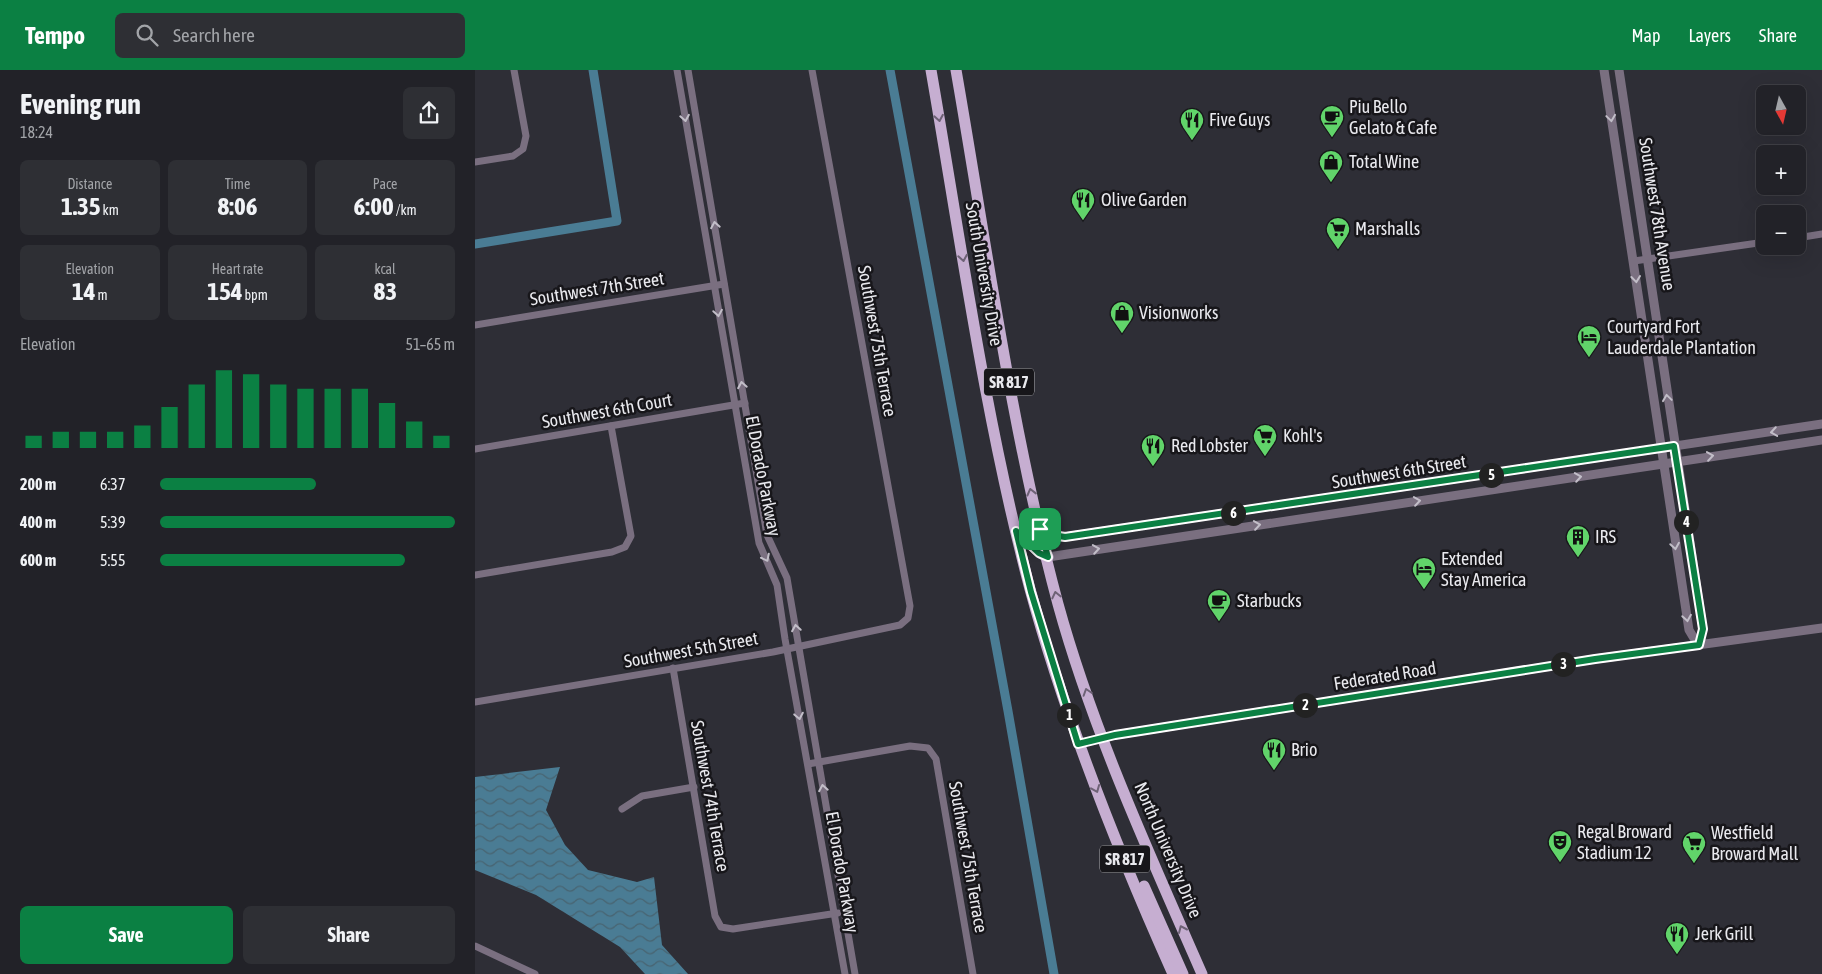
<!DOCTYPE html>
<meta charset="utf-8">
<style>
body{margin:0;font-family:"Asap Condensed",sans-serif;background:#2e2f34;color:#f1f3f6;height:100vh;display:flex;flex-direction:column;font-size:19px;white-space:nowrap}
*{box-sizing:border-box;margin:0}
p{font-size:16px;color:#a2a4a8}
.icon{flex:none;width:28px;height:28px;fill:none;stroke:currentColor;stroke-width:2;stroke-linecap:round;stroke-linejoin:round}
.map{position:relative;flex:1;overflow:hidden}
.drawer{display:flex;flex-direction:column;background:#222228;width:475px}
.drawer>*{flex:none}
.needle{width:32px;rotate:172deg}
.buttons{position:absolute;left:1281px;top:15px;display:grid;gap:10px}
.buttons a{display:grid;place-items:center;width:50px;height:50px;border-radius:8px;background:#222228;box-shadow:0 5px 20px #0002,0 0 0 1px #3f3f45;font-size:25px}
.pin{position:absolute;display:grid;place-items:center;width:42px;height:42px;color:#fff;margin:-21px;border-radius:10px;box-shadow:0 2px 8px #0006}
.km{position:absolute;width:25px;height:25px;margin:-12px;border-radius:50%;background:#222;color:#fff;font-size:14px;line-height:25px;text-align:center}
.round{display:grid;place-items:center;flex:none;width:52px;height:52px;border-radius:8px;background:#2e2f34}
.overview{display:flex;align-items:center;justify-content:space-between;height:85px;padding:0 20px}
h1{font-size:28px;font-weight:700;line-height:38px}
.figures{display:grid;grid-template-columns:repeat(3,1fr);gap:8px;height:85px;padding:5px 20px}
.figures div{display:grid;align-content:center;border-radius:8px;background:#2e2f34;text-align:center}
.figures b{font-size:25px;font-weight:700}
.figures small{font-size:14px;font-weight:400}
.figures p{font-size:14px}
.chart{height:140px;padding:10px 20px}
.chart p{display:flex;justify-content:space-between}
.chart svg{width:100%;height:90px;margin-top:5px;stroke:#0b8043;stroke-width:6}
.button{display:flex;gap:10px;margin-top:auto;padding:10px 20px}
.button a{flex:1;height:58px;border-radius:8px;background:#0b8043;color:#fff;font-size:20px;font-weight:700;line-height:58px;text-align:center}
.button a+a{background:#2e2f34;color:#f1f3f6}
ul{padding:0 20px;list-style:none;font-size:16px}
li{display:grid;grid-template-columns:80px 60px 1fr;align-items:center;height:38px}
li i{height:12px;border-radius:6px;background:#0b8043}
header{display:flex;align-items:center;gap:30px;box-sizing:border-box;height:70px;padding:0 25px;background:#0b8043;color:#fff}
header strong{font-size:24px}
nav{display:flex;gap:28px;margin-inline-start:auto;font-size:18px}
.search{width:350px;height:45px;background:#2e2f34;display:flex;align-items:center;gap:12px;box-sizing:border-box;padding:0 18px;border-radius:8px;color:#a2a4a8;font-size:19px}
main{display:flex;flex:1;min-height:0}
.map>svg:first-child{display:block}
.water{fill:url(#water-waves)}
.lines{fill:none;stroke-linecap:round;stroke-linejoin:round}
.canal{stroke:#4a7c94;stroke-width:9}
.minor{stroke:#7a6f80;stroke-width:7}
.tertiary{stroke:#7a6f80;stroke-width:9}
.primary{stroke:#c6aed1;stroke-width:11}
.oneway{stroke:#c2bec8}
.oneway2{stroke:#6e6276}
.route-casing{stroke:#fff;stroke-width:10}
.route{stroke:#0b8043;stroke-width:6}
.labels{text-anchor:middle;stroke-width:5;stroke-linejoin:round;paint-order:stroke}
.shield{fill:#17161a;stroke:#aaaaae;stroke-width:1}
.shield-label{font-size:16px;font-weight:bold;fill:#e9e9ee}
.poi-label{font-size:18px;fill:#e9e9ee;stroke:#17161a;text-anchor:start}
.street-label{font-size:18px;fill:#e9e9ee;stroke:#17161a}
</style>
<header>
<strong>Tempo</strong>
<div class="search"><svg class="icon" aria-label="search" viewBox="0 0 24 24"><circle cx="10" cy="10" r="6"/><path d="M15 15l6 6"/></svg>Search here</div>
<nav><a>Map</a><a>Layers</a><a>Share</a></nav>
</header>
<main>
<section class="drawer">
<div class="overview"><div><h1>Evening run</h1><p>18:24</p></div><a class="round"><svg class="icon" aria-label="share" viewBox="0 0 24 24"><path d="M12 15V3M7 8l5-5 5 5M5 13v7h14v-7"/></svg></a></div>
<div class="figures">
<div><p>Distance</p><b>1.35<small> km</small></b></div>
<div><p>Time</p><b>8:06</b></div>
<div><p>Pace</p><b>6:00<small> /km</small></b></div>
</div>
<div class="figures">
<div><p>Elevation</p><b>14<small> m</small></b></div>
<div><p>Heart rate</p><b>154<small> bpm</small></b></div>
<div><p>kcal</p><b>83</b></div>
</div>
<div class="chart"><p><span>Elevation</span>51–65 m</p>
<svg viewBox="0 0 160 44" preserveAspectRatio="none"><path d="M5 44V38M15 44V36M25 44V36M35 44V36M45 44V33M55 44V24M65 44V13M75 44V6M85 44V8M95 44V13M105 44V15M115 44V15M125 44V15M135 44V22M145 44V31M155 44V38"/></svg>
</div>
<ul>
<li><b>200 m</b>6:37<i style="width:53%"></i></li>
<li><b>400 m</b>5:39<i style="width:100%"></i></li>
<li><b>600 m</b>5:55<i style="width:83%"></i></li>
</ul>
<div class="button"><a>Save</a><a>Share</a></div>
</section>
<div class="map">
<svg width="1347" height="904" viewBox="0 0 1347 904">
<defs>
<pattern id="water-waves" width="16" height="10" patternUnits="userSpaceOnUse" patternTransform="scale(1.25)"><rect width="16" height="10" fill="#4a7c94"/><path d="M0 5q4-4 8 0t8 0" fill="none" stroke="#486471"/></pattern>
</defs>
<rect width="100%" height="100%" fill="#2e2e36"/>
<!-- water -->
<path class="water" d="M 85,697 L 71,740 L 90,775 L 113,800 L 162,812 L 179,807 L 187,875 L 213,904 L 170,904 L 145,877 L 61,825 L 0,800 L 0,707 Z"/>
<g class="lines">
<!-- canal -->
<g class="canal">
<path d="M 415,0 L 533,641 L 579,904"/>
<path d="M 0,174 L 142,151 L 118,0"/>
</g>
<!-- minor -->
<g class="minor">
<path d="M 202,0 L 284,473 L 302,515 L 310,569 L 370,904"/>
<path d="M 213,0 L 292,465 L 312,508 L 314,520 L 380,904"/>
<path d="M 0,92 L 38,86 L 48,79 L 51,66 L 39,0"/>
<path d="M 1322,168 L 1347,164"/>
<path d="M 1159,191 L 1290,172"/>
<path d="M 0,255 L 249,214"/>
<path d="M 0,379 L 270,333"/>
<path d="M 0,505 L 137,482 L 150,477 L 156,466 L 136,356"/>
<path d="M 198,598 L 240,846 L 246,857 L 258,859 L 363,843"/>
<path d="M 0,632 L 298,582 L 425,555 L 433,548 L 435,536 L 337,0"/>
<path d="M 333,694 L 435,676 L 453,678 L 461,689 L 498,904"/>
<path d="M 147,739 L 167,726 L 219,717"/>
<path d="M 0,876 L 60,904"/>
</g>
<!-- tertiary -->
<g class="tertiary">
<path d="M 1129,0 L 1214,560 L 1223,575"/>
<path d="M 1144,0 L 1228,559 L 1223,575"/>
<path d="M 565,459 L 578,465 L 589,467 L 1347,354"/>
<path d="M 573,487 L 1347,370"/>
<path d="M 603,674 L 640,665 L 1120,589 L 1347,558"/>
</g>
<!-- primary -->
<g class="primary">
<path d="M 456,0 C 486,173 510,349 555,519 C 591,651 642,779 698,904"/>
<path d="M 481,0 C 512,178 536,359 583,534 C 618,661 674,783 727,904"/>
<path d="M 541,461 L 565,483 L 573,487"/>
<path d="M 669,816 L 708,904"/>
</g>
</g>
<!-- one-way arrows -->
<defs><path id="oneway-chevron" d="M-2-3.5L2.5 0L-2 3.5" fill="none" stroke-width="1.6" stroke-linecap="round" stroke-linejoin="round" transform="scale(1.25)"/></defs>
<g class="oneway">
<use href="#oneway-chevron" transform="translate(210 48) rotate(80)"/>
<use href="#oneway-chevron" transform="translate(1136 48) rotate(82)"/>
<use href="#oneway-chevron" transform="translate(240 155) rotate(-100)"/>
<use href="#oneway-chevron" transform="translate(1161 209) rotate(83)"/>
<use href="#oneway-chevron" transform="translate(243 243) rotate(81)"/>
<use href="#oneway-chevron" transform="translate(267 315) rotate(-100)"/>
<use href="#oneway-chevron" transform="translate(1192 328) rotate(-98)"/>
<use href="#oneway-chevron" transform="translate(1299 362) rotate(171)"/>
<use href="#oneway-chevron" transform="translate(1235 386) rotate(-8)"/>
<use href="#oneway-chevron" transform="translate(1103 407) rotate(-9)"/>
<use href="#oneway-chevron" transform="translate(942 431) rotate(-8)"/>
<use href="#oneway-chevron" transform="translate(782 455) rotate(-8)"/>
<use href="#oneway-chevron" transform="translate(1200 476) rotate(81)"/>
<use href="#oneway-chevron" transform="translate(621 479) rotate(-9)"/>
<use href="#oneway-chevron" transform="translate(291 488) rotate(63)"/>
<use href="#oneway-chevron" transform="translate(1212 548) rotate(81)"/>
<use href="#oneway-chevron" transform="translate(321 558) rotate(-99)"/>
<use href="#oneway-chevron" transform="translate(324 646) rotate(79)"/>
<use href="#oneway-chevron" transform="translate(348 718) rotate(-100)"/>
</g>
<g class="oneway2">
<use href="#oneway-chevron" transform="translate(464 48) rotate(80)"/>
<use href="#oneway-chevron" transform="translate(488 188) rotate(80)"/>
<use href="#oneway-chevron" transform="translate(556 422) rotate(-104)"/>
<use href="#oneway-chevron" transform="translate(581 525) rotate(-103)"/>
<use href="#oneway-chevron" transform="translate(612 622) rotate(-108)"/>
<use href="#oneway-chevron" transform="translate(621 719) rotate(68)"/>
<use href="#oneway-chevron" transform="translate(707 859) rotate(-114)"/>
</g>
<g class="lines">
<!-- route casing -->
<g class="route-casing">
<path id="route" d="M 1199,376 L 1228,559 L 1224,575 L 1120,589 L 640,665 L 603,674 L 556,522 L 541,461 L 564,483 L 573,487 L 565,459 L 578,465 L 590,467 Z"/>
</g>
<!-- route -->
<use href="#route" class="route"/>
</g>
<!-- icons -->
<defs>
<g id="cafe-pin" transform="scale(1.25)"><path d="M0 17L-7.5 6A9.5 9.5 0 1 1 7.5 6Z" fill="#61d46a" stroke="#17161a"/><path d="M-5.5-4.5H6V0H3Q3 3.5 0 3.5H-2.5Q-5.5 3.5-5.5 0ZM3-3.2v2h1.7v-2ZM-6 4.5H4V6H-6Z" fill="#111"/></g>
<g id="restaurant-pin" transform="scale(1.25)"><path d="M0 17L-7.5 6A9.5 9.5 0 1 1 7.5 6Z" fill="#61d46a" stroke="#17161a"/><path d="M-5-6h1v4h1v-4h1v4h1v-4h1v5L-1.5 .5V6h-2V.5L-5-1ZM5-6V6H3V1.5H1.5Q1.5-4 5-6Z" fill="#111"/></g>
<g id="shop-pin" transform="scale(1.25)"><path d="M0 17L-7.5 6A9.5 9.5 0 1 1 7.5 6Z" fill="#61d46a" stroke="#17161a"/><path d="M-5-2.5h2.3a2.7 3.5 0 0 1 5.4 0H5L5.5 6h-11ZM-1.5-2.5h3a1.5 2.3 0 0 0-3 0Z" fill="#111"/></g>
<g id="supermarket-pin" transform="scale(1.25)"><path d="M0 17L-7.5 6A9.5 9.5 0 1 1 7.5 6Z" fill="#61d46a" stroke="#17161a"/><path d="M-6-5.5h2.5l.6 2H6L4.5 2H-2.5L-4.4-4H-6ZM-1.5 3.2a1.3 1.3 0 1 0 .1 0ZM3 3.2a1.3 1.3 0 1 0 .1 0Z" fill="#111"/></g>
<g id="hotel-pin" transform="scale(1.25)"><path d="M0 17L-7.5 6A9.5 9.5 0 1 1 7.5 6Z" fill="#61d46a" stroke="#17161a"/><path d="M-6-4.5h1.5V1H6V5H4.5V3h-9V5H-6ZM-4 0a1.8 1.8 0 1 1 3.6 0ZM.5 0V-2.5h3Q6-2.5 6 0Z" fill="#111"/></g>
<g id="building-pin" transform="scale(1.25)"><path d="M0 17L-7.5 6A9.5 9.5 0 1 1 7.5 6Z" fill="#61d46a" stroke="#17161a"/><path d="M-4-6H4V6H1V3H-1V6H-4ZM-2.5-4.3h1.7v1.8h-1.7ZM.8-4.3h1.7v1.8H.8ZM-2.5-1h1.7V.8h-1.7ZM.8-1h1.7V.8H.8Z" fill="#111"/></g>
<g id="theatre-pin" transform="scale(1.25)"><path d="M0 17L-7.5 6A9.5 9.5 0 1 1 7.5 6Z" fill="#61d46a" stroke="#17161a"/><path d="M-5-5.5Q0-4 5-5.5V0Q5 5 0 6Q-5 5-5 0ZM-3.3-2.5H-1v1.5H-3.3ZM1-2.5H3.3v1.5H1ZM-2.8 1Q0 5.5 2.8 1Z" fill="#111"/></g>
</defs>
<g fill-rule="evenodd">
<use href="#cafe-pin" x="857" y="47"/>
<use href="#restaurant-pin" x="717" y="50"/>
<use href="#shop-pin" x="856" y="92"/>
<use href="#restaurant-pin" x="608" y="130"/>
<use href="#supermarket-pin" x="863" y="159"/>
<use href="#shop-pin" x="647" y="243"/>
<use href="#hotel-pin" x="1114" y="267"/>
<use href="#supermarket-pin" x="790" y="366"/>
<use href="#restaurant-pin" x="678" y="376"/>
<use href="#building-pin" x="1103" y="467"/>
<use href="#hotel-pin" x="949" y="499"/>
<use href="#cafe-pin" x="744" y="531"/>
<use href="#restaurant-pin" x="799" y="680"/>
<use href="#theatre-pin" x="1085" y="772"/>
<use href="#supermarket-pin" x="1219" y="773"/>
<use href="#restaurant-pin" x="1202" y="864"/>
</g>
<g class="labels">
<!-- shield labels -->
<g class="shield">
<rect x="509" y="298.5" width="50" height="27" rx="4"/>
<rect x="625" y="775.5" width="50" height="27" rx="4"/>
</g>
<g class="shield-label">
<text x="534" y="318">SR 817</text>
<text x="650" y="795">SR 817</text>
</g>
<!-- poi labels -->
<g class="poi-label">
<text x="874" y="43">Piu Bello<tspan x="874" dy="21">Gelato &amp; Cafe</tspan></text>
<text x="734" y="56">Five Guys</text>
<text x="874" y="98">Total Wine</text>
<text x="626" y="136">Olive Garden</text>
<text x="880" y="165">Marshalls</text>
<text x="664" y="249">Visionworks</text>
<text x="1132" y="263">Courtyard Fort<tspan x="1132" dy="21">Lauderdale Plantation</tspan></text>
<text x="808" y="372">Kohl's</text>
<text x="696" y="382">Red Lobster</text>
<text x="1120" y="473">IRS</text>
<text x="966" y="495">Extended<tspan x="966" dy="21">Stay America</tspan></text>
<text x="762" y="537">Starbucks</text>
<text x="816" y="686">Brio</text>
<text x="1102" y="768">Regal Broward<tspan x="1102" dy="21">Stadium 12</tspan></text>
<text x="1236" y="769">Westfield<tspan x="1236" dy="21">Broward Mall</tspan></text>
<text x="1220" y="870">Jerk Grill</text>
</g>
<!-- street labels -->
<g class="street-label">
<text transform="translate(1182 144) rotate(81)" y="6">Southwest 78th Avenue</text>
<text transform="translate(509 204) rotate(80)" y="6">South University Drive</text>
<text transform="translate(122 219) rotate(-9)" y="6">Southwest 7th Street</text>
<text transform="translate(402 271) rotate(80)" y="6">Southwest 75th Terrace</text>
<text transform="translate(132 341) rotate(-10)" y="6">Southwest 6th Court</text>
<text transform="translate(924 402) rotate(-9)" y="6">Southwest 6th Street</text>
<text transform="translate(288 406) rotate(79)" y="6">El Dorado Parkway</text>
<text transform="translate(216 580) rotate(-10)" y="6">Southwest 5th Street</text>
<text transform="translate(910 606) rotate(-9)" y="6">Federated Road</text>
<text transform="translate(235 726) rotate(80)" y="6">Southwest 74th Terrace</text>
<text transform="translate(693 780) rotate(67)" y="6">North University Drive</text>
<text transform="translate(493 787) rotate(80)" y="6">Southwest 75th Terrace</text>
<text transform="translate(367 802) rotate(80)" y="6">El Dorado Parkway</text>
</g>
</g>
</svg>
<div class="buttons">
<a><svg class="needle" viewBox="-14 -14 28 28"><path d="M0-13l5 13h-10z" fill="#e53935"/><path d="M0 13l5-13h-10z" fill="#a2a4a8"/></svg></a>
<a>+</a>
<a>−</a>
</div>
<div class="pin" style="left:565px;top:459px;background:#1e9e55"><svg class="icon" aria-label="arrive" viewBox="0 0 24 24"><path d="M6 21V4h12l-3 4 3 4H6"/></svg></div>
<b class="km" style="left:594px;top:645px">1</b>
<b class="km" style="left:830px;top:635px">2</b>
<b class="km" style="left:1088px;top:594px">3</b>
<b class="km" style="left:1211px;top:452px">4</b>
<b class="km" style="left:1016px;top:405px">5</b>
<b class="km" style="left:758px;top:443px">6</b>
</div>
</main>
